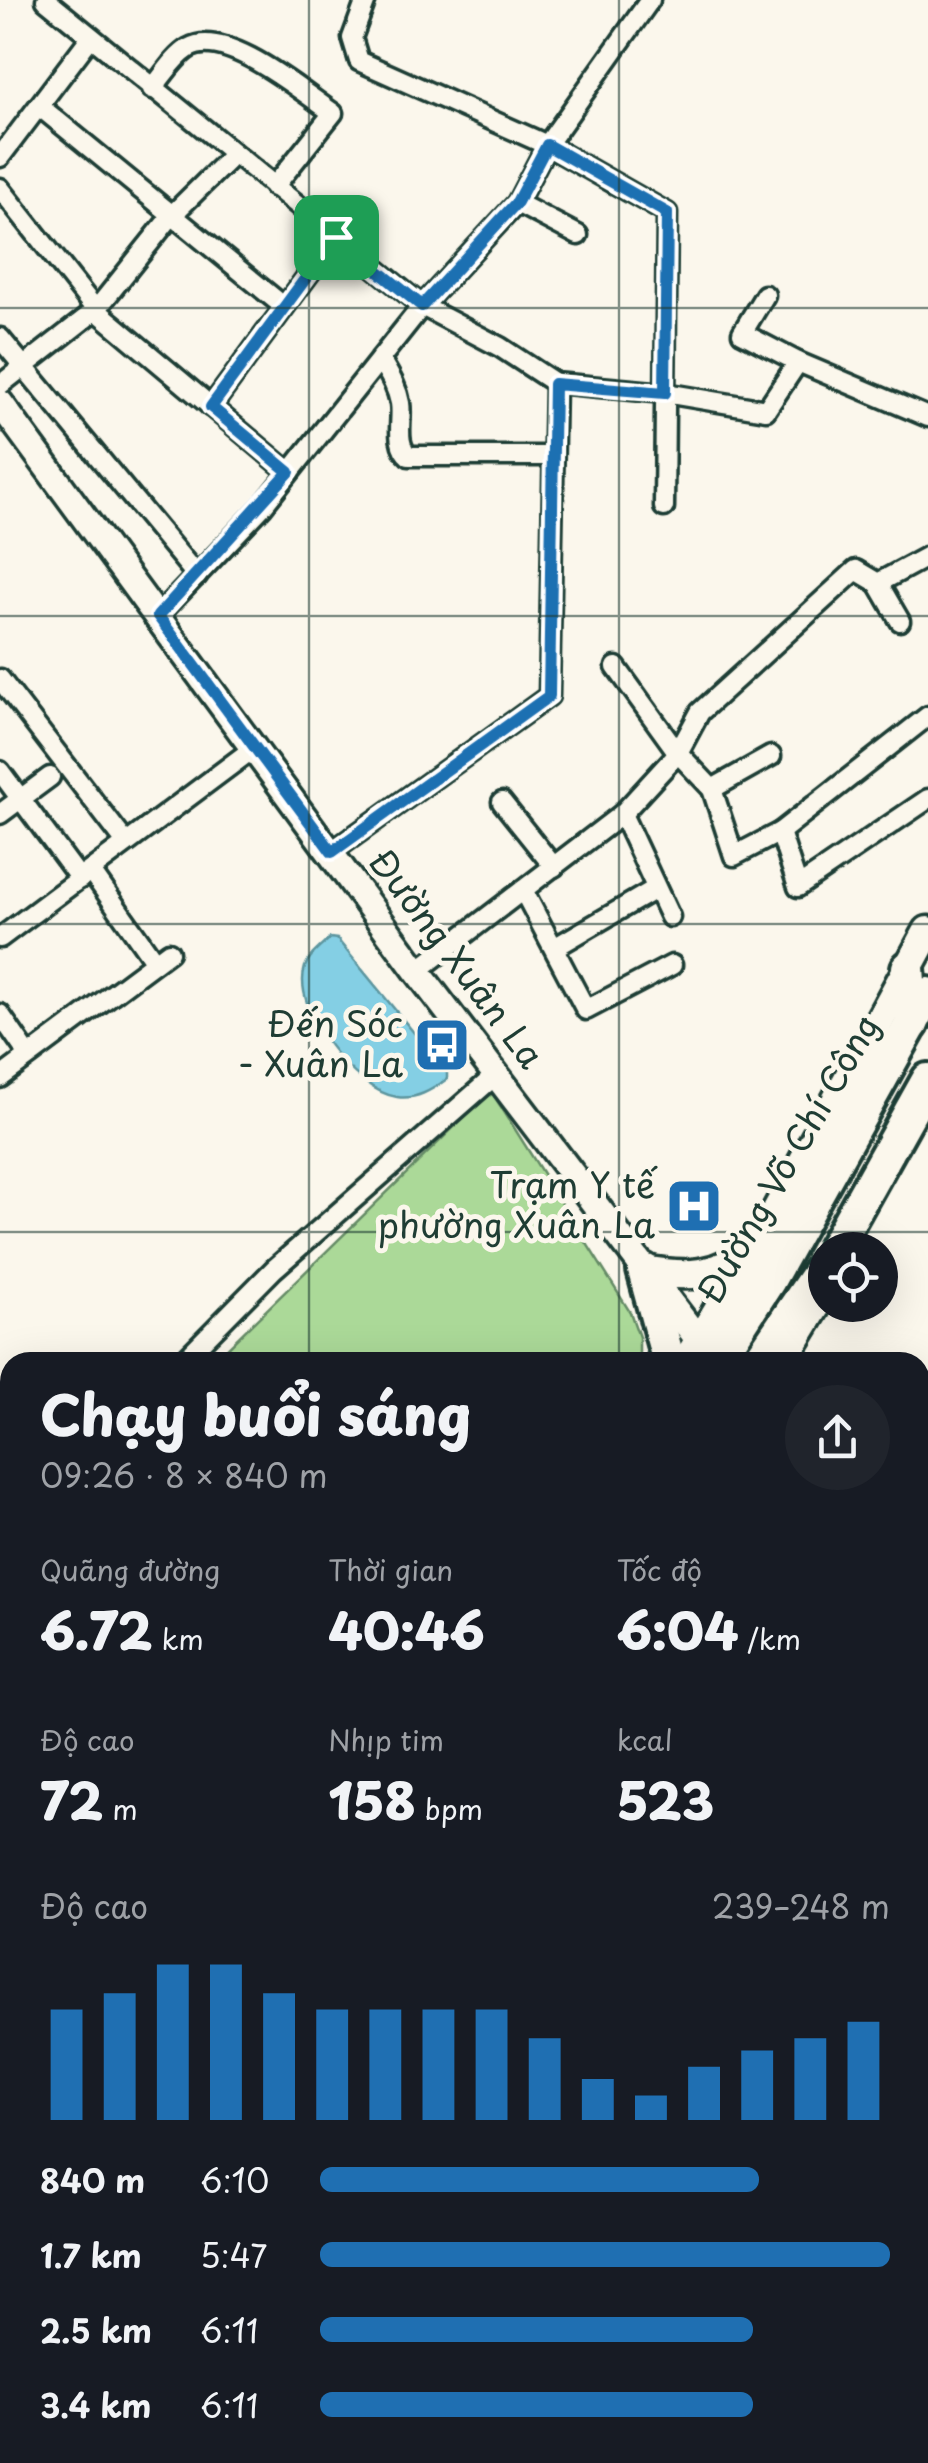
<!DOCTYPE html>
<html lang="vi">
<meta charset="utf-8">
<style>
body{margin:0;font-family:"Playpen Sans",sans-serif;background:#20242c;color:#f1f3f6;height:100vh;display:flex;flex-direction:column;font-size:38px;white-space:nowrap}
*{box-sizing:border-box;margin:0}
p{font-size:32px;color:#9ea1a6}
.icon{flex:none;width:55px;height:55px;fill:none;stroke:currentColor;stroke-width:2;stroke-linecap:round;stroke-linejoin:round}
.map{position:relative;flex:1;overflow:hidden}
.side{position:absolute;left:0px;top:1352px;width:930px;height:1112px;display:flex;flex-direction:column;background:#171b24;border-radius:30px 30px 0 0;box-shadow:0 10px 40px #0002}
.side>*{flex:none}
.controls{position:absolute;left:808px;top:1232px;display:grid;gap:20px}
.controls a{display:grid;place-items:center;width:90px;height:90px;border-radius:50%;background:#171b24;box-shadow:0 10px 40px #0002;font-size:50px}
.pin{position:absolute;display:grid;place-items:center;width:85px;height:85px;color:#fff;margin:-42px;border-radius:20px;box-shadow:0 5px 15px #0006}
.round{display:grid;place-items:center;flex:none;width:105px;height:105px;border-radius:52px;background:#20242c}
.summary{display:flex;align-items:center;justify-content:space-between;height:170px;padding:0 40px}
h1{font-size:55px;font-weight:800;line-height:75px}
.stats{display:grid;grid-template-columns:repeat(3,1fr);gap:15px;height:170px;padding:10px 40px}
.stats div{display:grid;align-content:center}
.stats b{font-size:50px;font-weight:800}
.stats small{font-size:28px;font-weight:400}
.stats p{font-size:28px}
.chart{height:280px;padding:20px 40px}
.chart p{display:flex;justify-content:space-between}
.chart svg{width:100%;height:180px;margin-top:10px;stroke:#1f6fb2;stroke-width:6}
ul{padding:0 40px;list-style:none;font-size:32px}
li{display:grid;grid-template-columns:160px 120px 1fr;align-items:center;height:75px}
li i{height:25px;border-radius:12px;background:#1f6fb2}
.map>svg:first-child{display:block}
.green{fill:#abd998;stroke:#658b66;stroke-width:2.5}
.water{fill:#84cfe4;stroke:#5c959e;stroke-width:2.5}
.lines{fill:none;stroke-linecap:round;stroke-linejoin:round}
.stream{stroke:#5c959e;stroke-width:5}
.street-casing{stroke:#1f3d34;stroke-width:25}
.secondary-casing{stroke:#1f3d34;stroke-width:32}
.primary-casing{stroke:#1f3d34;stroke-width:35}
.highway-casing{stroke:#1f3d34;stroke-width:40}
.street{stroke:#fbf7ec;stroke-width:18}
.secondary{stroke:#fbf7ec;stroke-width:25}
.primary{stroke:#fbf7ec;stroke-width:28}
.highway{stroke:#fbf7ec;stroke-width:32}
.route-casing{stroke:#fff;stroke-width:20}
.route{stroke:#1f6fb2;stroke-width:12}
.grid{fill:none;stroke:#1f3d34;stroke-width:2.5;stroke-opacity:0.55}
.labels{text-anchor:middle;stroke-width:10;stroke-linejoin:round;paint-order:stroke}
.street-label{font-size:35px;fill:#1f3d34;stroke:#fbf7ec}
.poi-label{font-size:35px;fill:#1f3d34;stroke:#fbf7ec;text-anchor:end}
</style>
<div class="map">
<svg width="928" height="2463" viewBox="0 0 928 2463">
<rect width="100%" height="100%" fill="#fbf7ec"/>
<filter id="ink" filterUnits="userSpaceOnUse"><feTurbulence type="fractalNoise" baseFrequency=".01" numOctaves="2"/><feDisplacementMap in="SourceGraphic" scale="20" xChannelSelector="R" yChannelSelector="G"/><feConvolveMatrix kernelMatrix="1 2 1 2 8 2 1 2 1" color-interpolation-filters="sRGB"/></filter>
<g filter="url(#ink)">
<!-- green -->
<g class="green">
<path d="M 491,1091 L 630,1312 L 639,1337 L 639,1362 L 213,1362 Z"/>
<path d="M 10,1568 L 10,1930 L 0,1930 L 0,1578 Z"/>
</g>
<!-- water -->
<path class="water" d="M 330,938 L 337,939 L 447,1073 L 447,1079 C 432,1090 416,1100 397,1097 C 355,1091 291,1010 305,967 C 309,955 321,947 330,938 Z"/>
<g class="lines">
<!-- stream -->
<path class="stream" d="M 0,2432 L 10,2422"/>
<!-- street casing -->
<g class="street-casing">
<g id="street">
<path d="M 46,0 L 422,306 L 500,347 L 555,383 L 665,393 L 766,410 L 798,362 L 928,417"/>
<path d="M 366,0 L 352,38 L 359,61 L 547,145 L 667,213 L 664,507"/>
<path d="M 152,89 C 163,76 174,57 189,48 C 226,27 302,92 333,113 L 274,187"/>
<path d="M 39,106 L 282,305"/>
<path d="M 0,157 L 90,38"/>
<path d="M 0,188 L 96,310 L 289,472"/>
<path d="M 517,203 L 578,235"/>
<path d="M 765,295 L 742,333 L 798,362"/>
<path d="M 0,338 L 197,576"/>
<path d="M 380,359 C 388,373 397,386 400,403 C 403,420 394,443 409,456 L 553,456"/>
<path d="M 0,385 L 96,310 L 172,215 L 233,155"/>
<path d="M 211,407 L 336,237"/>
<path d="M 878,583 L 900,621"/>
<path d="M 158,616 L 263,506 L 422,306 L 517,203 L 547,145 L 650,0"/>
<path d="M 616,667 L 678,753 L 712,789 L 734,856 L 780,832 L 798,887 L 928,799"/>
<path d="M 0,679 L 126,843"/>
<path d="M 0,771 L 80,879"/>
<path d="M 712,789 L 771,756"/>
<path d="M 502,802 L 554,867"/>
<path d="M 0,814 L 50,777"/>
<path d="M 622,814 L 670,917"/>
<path d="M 780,832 L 928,716"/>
<path d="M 333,851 L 549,696 L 555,383"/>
<path d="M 91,871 L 155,962"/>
<path d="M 523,890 L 586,1010 L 672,965"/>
<path d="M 0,938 L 254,748"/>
<path d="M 554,948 L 655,889"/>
<path d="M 417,971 L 622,814 L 678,753 L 700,712 L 856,570 L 878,583 L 928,556"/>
<path d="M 0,1014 L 29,1056"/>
<path d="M 0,1078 L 169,952"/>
<path d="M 182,1362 L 274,1269 L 498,1073"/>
<path d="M 0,1546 L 10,1536"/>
</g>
</g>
<!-- secondary casing -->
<g class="secondary-casing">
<g id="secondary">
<path d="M 0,403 L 417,971 L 710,1355"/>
<path d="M 920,1640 L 928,1651"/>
<path d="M 0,1963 L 10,1963"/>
<path d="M 0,1988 L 10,1988"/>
<path d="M 0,2030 L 10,2030"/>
<path d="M 0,2057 L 10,2057"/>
</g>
</g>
<!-- primary casing -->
<g class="primary-casing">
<g id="primary">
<path d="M 644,1270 C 687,1278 715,1277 750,1250"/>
<path d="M 686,1362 L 759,1243 L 928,931"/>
<path d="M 782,1362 L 825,1291"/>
<path d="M 309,2463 L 309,2455"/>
</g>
</g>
<!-- highway casing -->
<g class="highway-casing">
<g id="highway">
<path d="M 908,968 L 912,1024"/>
<path d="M 833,1250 L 928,1080"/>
<path d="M 644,1270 L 669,1362"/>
<path d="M 717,1358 L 722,1303"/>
<path d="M 716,1362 L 769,1280 L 928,994"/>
<path d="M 758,1362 L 825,1263"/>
<path d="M 327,2463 L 328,2455"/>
<path d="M 377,2463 L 377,2455"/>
</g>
</g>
<!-- street -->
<use href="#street" class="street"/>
<!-- secondary -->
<use href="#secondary" class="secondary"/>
<!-- primary -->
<use href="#primary" class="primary"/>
<!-- highway -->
<use href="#highway" class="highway"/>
</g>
</g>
<g class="lines" filter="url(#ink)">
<!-- route casing -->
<g class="route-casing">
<path id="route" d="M 547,145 L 667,213 L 665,393 L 554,384 L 549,696 L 332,852 L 158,616 L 289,472 L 211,407 L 336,237 L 422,306 L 517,202 Z"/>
</g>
<!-- route -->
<use href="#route" class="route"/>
</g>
<!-- grid -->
<path class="grid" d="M 309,0 L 309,1362M 619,0 L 619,1362M 0,308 L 928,308M 0,616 L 928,616M 0,924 L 928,924M 0,1232 L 928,1232M 0,1539 L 10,1539M 920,1539 L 928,1539M 0,1847 L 10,1847M 920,1847 L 928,1847M 0,2155 L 10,2155M 920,2155 L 928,2155M 309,2455 L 309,2463M 619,2455 L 619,2463"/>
<!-- icons -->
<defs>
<g id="bus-square" transform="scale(2.875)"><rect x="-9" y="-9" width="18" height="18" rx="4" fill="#1f6fb2" stroke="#fbf7ec"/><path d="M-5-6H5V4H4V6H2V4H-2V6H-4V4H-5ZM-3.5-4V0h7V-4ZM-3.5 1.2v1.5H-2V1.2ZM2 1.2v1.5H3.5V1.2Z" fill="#fff"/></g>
<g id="hospital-square" transform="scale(2.875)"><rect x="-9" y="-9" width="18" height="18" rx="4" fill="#1f6fb2" stroke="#fbf7ec"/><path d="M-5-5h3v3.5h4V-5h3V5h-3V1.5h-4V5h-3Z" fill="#fff"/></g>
</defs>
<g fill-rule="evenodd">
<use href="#bus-square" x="442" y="1045"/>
<use href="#hospital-square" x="694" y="1206"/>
</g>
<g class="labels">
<!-- street labels -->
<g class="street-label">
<text transform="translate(456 959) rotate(53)" y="12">Đường Xuân La</text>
<text transform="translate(789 1159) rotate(-60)" y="12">Đường Võ Chí Công</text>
</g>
<!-- poi labels -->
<g class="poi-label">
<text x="403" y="1037">Đến Sóc<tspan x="403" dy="40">- Xuân La</tspan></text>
<text x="655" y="1198">Trạm Y tế<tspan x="655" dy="40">phường Xuân La</tspan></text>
</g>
</g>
</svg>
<div class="controls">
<a><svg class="icon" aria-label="locate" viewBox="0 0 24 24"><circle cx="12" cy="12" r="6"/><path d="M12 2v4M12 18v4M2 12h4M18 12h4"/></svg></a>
</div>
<div class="pin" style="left:336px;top:237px;background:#1e9e55"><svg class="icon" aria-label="arrive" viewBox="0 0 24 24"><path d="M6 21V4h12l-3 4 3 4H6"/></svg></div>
<section class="side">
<div class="summary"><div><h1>Chạy buổi sáng</h1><p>09:26 · 8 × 840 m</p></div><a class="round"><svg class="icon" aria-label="share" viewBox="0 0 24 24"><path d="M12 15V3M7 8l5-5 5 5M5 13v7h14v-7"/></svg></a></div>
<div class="stats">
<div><p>Quãng đường</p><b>6.72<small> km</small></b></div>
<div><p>Thời gian</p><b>40:46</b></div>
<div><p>Tốc độ</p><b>6:04<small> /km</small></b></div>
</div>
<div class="stats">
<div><p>Độ cao</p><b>72<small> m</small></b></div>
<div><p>Nhịp tim</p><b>158<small> bpm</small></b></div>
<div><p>kcal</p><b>523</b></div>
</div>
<div class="chart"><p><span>Độ cao</span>239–248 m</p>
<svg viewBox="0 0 160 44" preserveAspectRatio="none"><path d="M5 44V17M15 44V13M25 44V6M35 44V6M45 44V13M55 44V17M65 44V17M75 44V17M85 44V17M95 44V24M105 44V34M115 44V38M125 44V31M135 44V27M145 44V24M155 44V20"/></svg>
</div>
<ul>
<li><b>840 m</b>6:10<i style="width:77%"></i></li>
<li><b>1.7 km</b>5:47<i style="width:100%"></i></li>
<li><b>2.5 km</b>6:11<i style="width:76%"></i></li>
<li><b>3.4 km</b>6:11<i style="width:76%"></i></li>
</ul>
</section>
</div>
